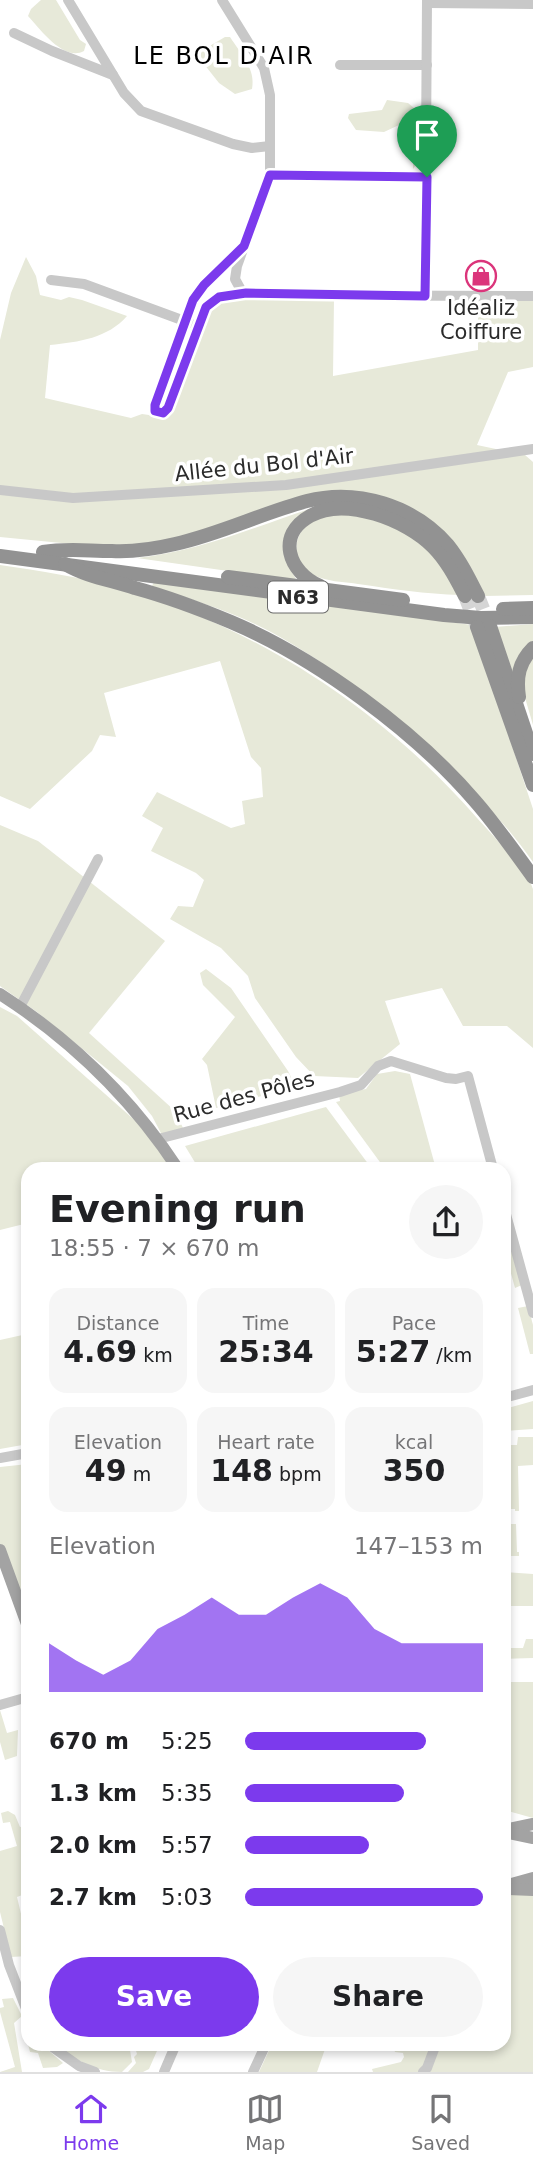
<!DOCTYPE html>
<meta charset="utf-8">
<style>
body{margin:0;font-family:"DejaVu Sans",sans-serif;background:#f6f6f6;color:#202124;height:100vh;display:flex;flex-direction:column;font-size:26px;white-space:nowrap}
*{box-sizing:border-box;margin:0}
p{font-size:23px;color:#757577}
.icon{flex:none;width:38px;height:38px;fill:none;stroke:currentColor;stroke-width:2;stroke-linecap:round;stroke-linejoin:round}
.map{position:relative;flex:1;overflow:hidden}
.sheet{position:absolute;left:21px;top:1162px;width:490px;height:889px;display:flex;flex-direction:column;background:#fff;border-radius:21px;box-shadow:0 4px 10px #0003}
.sheet>*{flex:none}
.pin{position:absolute;display:grid;place-items:center;width:60px;height:60px;color:#fff;margin:-72px -30px;border-radius:50% 50% 50% 0;rotate:-45deg;box-shadow:0 0 7px #0007}
.pin .icon{rotate:45deg}
.round{display:grid;place-items:center;flex:none;width:74px;height:74px;border-radius:37px;background:#f6f6f6}
.head{display:flex;align-items:center;justify-content:space-between;height:119px;padding:0 28px}
h1{font-size:38px;font-weight:700;line-height:52px}
.figures{display:grid;grid-template-columns:repeat(3,1fr);gap:10px;height:119px;padding:7px 28px}
.figures div{display:grid;align-content:center;border-radius:18px;background:#f6f6f6;text-align:center}
.figures b{font-size:30px;font-weight:700}
.figures small{font-size:19px;font-weight:400}
.figures p{font-size:19px}
.chart{height:196px;padding:14px 28px}
.chart p{display:flex;justify-content:space-between}
.chart svg{width:100%;height:126px;margin-top:7px;fill:#7c3aed;opacity:.7}
.action{display:flex;gap:14px;margin-top:auto;padding:14px 28px}
.action a{flex:1;height:80px;border-radius:42px;background:#7c3aed;color:#fff;font-size:28px;font-weight:700;line-height:80px;text-align:center}
.action a+a{background:#f6f6f6;color:#202124}
ul{padding:0 28px;list-style:none;font-size:23px}
li{display:grid;grid-template-columns:112px 84px 1fr;align-items:center;height:52px}
li i{height:18px;border-radius:9px;background:#7c3aed}
.tabs{display:flex;justify-content:space-around;align-items:center;height:98px;border-top:2px solid #e0e0e0;background:#fff;font-size:19px;color:#757577}
.tabs a{display:grid;justify-items:center;gap:4px}
.tabs .on{color:#7c3aed}
.map>svg:first-child{display:block}
.green{fill:#e7e9d9}
.lines{fill:none;stroke-linecap:round;stroke-linejoin:round}
.highway-tunnel{stroke:#d5d5d5;stroke-width:14;stroke-dasharray:14 7;stroke-linecap:butt}
.minor{stroke:#c8c8c8;stroke-width:10}
.major{stroke:#a3a3a3;stroke-width:12}
.highway{stroke:#929292;stroke-width:14}
.route-casing{stroke:#fff;stroke-width:14}
.route{stroke:#7c3aed;stroke-width:9}
.labels{text-anchor:middle;stroke-width:7;stroke-linejoin:round;paint-order:stroke}
.shield{fill:#fff;stroke:#6b6b6b;stroke-width:2}
.shield-label{font-size:19px;font-weight:bold;fill:#2b2b2b}
.poi-label{font-size:21px;fill:#2b2b2b;stroke:#fff}
.street-label{font-size:21px;fill:#2b2b2b;stroke:#fff}
.quarter-label{font-size:24px;letter-spacing:2px;fill:#000;stroke:#fff}
</style>
<div class="map">
<svg width="533" height="2072" viewBox="0 0 533 2072">
<rect width="100%" height="100%" fill="#fff"/>
<!-- green -->
<g class="green">
<path d="M 41,0 L 56,0 L 80,40 L 86,44 L 84,51 C 64,62 40,29 28,16 L 31,9 Z"/>
<path d="M 225,37 L 230,37 C 241,54 256,69 252,89 L 235,94 L 219,83 L 200,59 L 201,51 Z"/>
<path d="M 387,100 L 408,103 L 420,113 L 418,162 L 413,169 L 414,118 L 384,132 L 356,130 L 348,118 L 349,114 L 382,110 Z"/>
<path d="M 26,257 L 36,276 L 40,295 L 61,300 L 69,297 L 82,300 L 127,316 C 108,338 79,342 50,345 L 45,398 L 131,418 L 142,414 L 163,417 L 209,309 L 216,303 L 230,299 L 334,299 L 333,376 L 478,350 L 478,300 L 533,300 L 533,367 L 508,372 L 477,445 L 525,455 L 533,462 L 533,595 L 484,596 L 465,562 L 346,493 L 171,540 L 113,548 L 0,537 L 0,340 L 11,293 Z"/>
<path d="M 312,508 L 298,517 L 287,563 L 297,581 L 137,558 C 197,552 255,527 312,508 Z"/>
<path d="M 354,514 C 376,519 402,528 421,542 C 438,555 450,577 460,595 C 426,594 392,589 358,584 C 346,582 333,582 321,578 C 290,569 288,532 317,518 C 327,513 343,515 354,514 Z"/>
<path d="M 0,565 C 40,571 81,577 120,588 C 257,627 384,711 477,818 C 489,831 530,875 533,889 C 533,901 533,918 533,931 C 533,970 533,1009 533,1048 L 507,1026 L 463,1026 L 442,988 L 385,1001 L 400,1044 L 358,1078 L 314,1076 L 296,1057 L 255,998 L 248,976 L 221,948 L 170,919 L 178,906 L 193,907 L 204,880 L 196,873 L 151,851 L 163,828 L 142,816 L 157,792 L 231,828 L 245,824 L 242,801 L 263,797 L 261,768 L 251,757 L 220,661 L 104,693 L 116,737 L 100,735 L 92,751 L 30,809 L 0,796 Z"/>
<path d="M 154,582 L 472,625 L 533,809 L 533,862 C 509,827 479,797 448,768 C 394,716 338,668 271,632 C 234,612 192,600 152,586 Z"/>
<path d="M 533,624 L 533,643 L 513,685 L 494,627 Z"/>
<path d="M 533,654 L 533,725 L 521,684 Z"/>
<path d="M 0,825 L 38,841 L 165,941 L 89,1033 L 175,1111 L 183,1128 L 162,1135 L 152,1116 L 128,1086 L 37,1012 L 0,986 Z"/>
<path d="M 206,969 L 231,988 L 288,1071 L 296,1087 L 216,1108 L 207,1065 L 202,1059 L 235,1017 L 203,985 L 200,973 Z"/>
<path d="M 0,1007 L 17,1016 L 157,1140 L 174,1169 L 28,1169 L 28,1223 L 0,1230 Z"/>
<path d="M 395,1071 L 410,1074 L 436,1169 L 385,1169 L 336,1102 L 340,1101 L 339,1094 L 366,1089 L 377,1074 Z"/>
<path d="M 326,1107 L 372,1169 L 199,1169 L 185,1146 Z"/>
<path d="M 504,1218 L 522,1285 L 515,1288 L 504,1248 Z"/>
<path d="M 528,1306 L 533,1325 L 533,1354 L 530,1354 L 518,1308 Z"/>
<path d="M 27,1334 L 28,1444 L 0,1449 L 0,1340 Z"/>
<path d="M 533,1401 L 533,1429 L 504,1431 L 504,1409 Z"/>
<path d="M 518,1437 L 533,1437 L 533,1465 L 518,1466 L 519,1511 L 515,1511 L 515,1509 L 504,1509 L 504,1445 L 517,1445 Z"/>
<path d="M 28,1464 L 28,1627 L 0,1547 L 0,1467 Z"/>
<path d="M 504,1524 L 516,1524 L 517,1552 L 519,1552 L 519,1556 L 504,1556 Z"/>
<path d="M 504,1572 L 533,1574 L 533,1606 L 504,1606 Z"/>
<path d="M 526,1639 L 533,1639 L 533,1658 L 504,1659 L 504,1648 L 523,1648 Z"/>
<path d="M 504,1682 L 533,1682 L 533,1818 L 504,1810 Z"/>
<path d="M 0,1710 L 7,1733 L 18,1730 L 17,1756 L 5,1760 L 0,1742 Z"/>
<path d="M 8,1811 L 15,1815 L 20,1827 L 28,1825 L 28,1839 L 24,1841 L 28,1855 L 28,1874 L 21,1877 L 25,1894 L 17,1897 L 22,1918 L 25,1917 L 28,1927 L 28,1956 L 11,1957 L 0,1912 L 0,1851 L 17,1846 L 10,1822 L 3,1823 L 1,1813 Z"/>
<path d="M 533,1886 L 533,2072 L 428,2072 L 439,2044 L 483,2044 L 484,2048 L 504,2044 L 504,1895 Z"/>
<path d="M 13,1998 L 22,2016 L 14,2023 L 22,2072 L 0,2072 L 15,2067 L 0,2012 L 0,2008 L 4,2007 L 2,1999 Z"/>
<path d="M 28,2044 L 41,2044 L 63,2063 L 57,2067 L 43,2068 L 38,2053 L 30,2052 Z"/>
<path d="M 53,2044 L 129,2044 L 132,2062 L 122,2072 C 94,2072 75,2059 53,2044 Z"/>
<path d="M 134,2044 L 160,2044 L 149,2069 L 143,2072 L 128,2072 L 136,2063 L 134,2057 L 137,2054 Z"/>
<path d="M 272,2044 L 342,2044 L 341,2046 L 337,2045 L 325,2049 L 317,2072 L 259,2072 Z"/>
<path d="M 392,2044 L 432,2044 L 428,2058 L 420,2072 L 373,2072 L 372,2069 L 401,2062 L 404,2057 L 403,2053 L 395,2052 Z"/>
</g>
<g class="lines">
<!-- highway-tunnel -->
<g class="highway-tunnel">
<path d="M 465,596 L 477,627"/>
<path d="M 478,596 L 490,626"/>
</g>
<!-- minor -->
<g class="minor">
<path d="M 68,0 L 124,93 L 141,111 L 233,144 L 252,148 L 270,146"/>
<path d="M 222,0 L 264,68 L 270,95 L 270,175 L 237,266 L 235,279 L 241,290 L 251,295 L 533,296"/>
<path d="M 428,3 L 533,4"/>
<path d="M 14,33 L 52,51 L 113,75"/>
<path d="M 340,65 L 427,65"/>
<path d="M 270,175 L 427,177"/>
<path d="M 241,249 L 197,293 L 155,405 L 155,411 L 163,413 L 168,408 L 206,307 L 219,297 L 245,293"/>
<path d="M 51,280 L 84,284 L 190,323"/>
<path d="M 425,296 L 427,0"/>
<path d="M 0,490 L 73,498 L 286,485 L 533,449"/>
<path d="M 20,1007 L 98,859"/>
<path d="M 158,1139 L 340,1092 L 361,1085 L 378,1066 L 391,1061 L 446,1078 L 456,1079 L 468,1076 L 493,1169"/>
<path d="M 504,1207 L 533,1313"/>
<path d="M 504,1398 L 533,1390"/>
<path d="M 0,1458 L 28,1453"/>
<path d="M 0,1705 L 28,1697"/>
<path d="M 0,1930 L 9,1965 L 28,2014"/>
<path d="M 48,2044 L 79,2066 L 95,2072"/>
<path d="M 164,2072 L 176,2044"/>
<path d="M 253,2072 L 266,2044"/>
<path d="M 423,2072 L 427,2068 L 436,2044"/>
</g>
<!-- major -->
<g class="major">
<path d="M 0,994 C 70,1039 132,1099 178,1169"/>
<path d="M 0,1550 L 28,1627"/>
<path d="M 504,1830 L 533,1824"/>
<path d="M 504,1832 L 533,1838"/>
<path d="M 504,1886 L 533,1878"/>
<path d="M 508,1889 L 533,1890"/>
</g>
<!-- highway -->
<g class="highway">
<path d="M 43,552 C 67,548 88,551 112,551 C 133,552 154,549 175,544 C 220,534 262,513 307,501 C 358,488 414,506 448,545 C 460,560 469,578 478,596"/>
<path d="M 0,556 L 444,615 L 481,618 L 533,617"/>
<path d="M 65,564 C 87,577 111,580 135,588 C 168,597 200,609 231,622 C 316,658 415,731 475,801 C 496,825 514,851 533,877"/>
<path d="M 228,577 L 403,600"/>
<path d="M 320,586 C 288,572 276,535 310,516 C 345,496 407,520 433,547 C 447,561 456,579 465,596"/>
<path d="M 503,609 L 533,608"/>
<path d="M 490,626 L 533,754"/>
<path d="M 477,627 L 533,785"/>
<path d="M 519,697 C 516,677 519,662 533,648"/>
</g>
</g>
<g class="lines">
<!-- route casing -->
<g class="route-casing">
<path id="route" d="M 270,175 L 427,177 L 425,296 L 246,293 L 219,297 L 206,307 L 168,408 L 163,413 L 155,411 L 155,405 L 193,300 L 204,285 L 244,246 Z"/>
</g>
<!-- route -->
<use href="#route" class="route"/>
</g>
<!-- icons -->
<defs>
<g id="shop-ring" transform="scale(1.575)"><circle r="9.5" fill="#fff" stroke="#db357b" stroke-width="1.5"/><path d="M-5-2.5h2.3a2.7 3.5 0 0 1 5.4 0H5L5.5 6h-11ZM-1.5-2.5h3a1.5 2.3 0 0 0-3 0Z" fill="#db357b"/></g>
</defs>
<g fill-rule="evenodd">
<use href="#shop-ring" x="481" y="276"/>
</g>
<g class="labels">
<!-- shield labels -->
<rect class="shield" x="268" y="581.5" width="60" height="31" rx="5"/>
<g class="shield-label">
<text x="298" y="604">N63</text>
</g>
<!-- poi labels -->
<g class="poi-label">
<text x="481" y="315">Idéaliz<tspan x="481" dy="24">Coiffure</tspan></text>
</g>
<!-- street labels -->
<g class="street-label">
<text transform="translate(264 465) rotate(-6)" y="7">Allée du Bol d'Air</text>
<text transform="translate(244 1097) rotate(-15)" y="7">Rue des Pôles</text>
</g>
<!-- quarter labels -->
<g class="quarter-label">
<text x="224" y="64">LE BOL D'AIR</text>
</g>
</g>
</svg>
<div class="pin" style="left:427px;top:177px;background:#1e9e55"><svg class="icon" aria-label="arrive" viewBox="0 0 24 24"><path d="M6 21V4h12l-3 4 3 4H6"/></svg></div>
<section class="sheet">
<div class="head"><div><h1>Evening run</h1><p>18:55 · 7 × 670 m</p></div><a class="round"><svg class="icon" aria-label="share" viewBox="0 0 24 24"><path d="M12 15V3M7 8l5-5 5 5M5 13v7h14v-7"/></svg></a></div>
<div class="figures">
<div><p>Distance</p><b>4.69<small> km</small></b></div>
<div><p>Time</p><b>25:34</b></div>
<div><p>Pace</p><b>5:27<small> /km</small></b></div>
</div>
<div class="figures">
<div><p>Elevation</p><b>49<small> m</small></b></div>
<div><p>Heart rate</p><b>148<small> bpm</small></b></div>
<div><p>kcal</p><b>350</b></div>
</div>
<div class="chart"><p><span>Elevation</span>147–153 m</p>
<svg viewBox="0 0 160 44" preserveAspectRatio="none"><path d="M0 44V27L10 33L20 38L30 33L40 22L50 17L60 11L70 17L80 17L90 11L100 6L110 11L120 22L130 27L140 27L150 27L160 27V44z"/></svg>
</div>
<ul>
<li><b>670 m</b>5:25<i style="width:76%"></i></li>
<li><b>1.3 km</b>5:35<i style="width:67%"></i></li>
<li><b>2.0 km</b>5:57<i style="width:52%"></i></li>
<li><b>2.7 km</b>5:03<i style="width:100%"></i></li>
</ul>
<div class="action"><a>Save</a><a>Share</a></div>
</section>
</div>
<nav class="tabs">
<a class="on"><svg class="icon" aria-label="home" viewBox="0 0 24 24"><path d="M3 11l9-7 9 7M6 9v11h12V9"/></svg>Home</a>
<a><svg class="icon" aria-label="map" viewBox="0 0 24 24"><path d="M3 6l6-2 6 2 6-2v14l-6 2-6-2-6 2zM9 4v14M15 6v14"/></svg>Map</a>
<a><svg class="icon" aria-label="saved" viewBox="0 0 24 24"><path d="M7 4h10v16l-5-4-5 4z"/></svg>Saved</a>
</nav>
